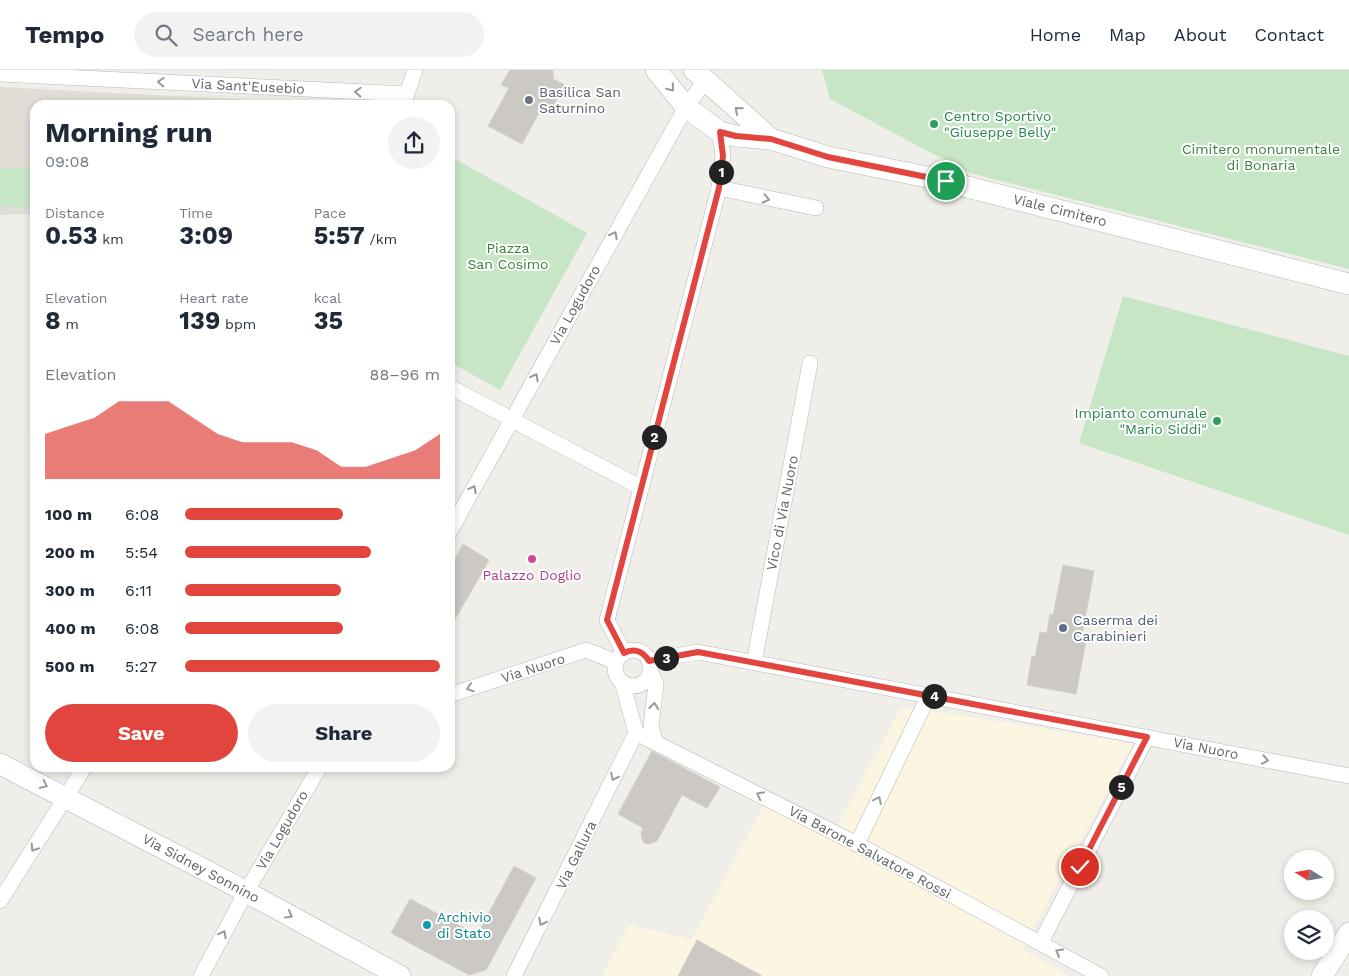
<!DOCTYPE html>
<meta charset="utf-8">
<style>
body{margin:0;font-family:"Work Sans",sans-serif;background:#f2f2f3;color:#1f2937;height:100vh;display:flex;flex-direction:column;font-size:19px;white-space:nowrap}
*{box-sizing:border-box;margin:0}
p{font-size:16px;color:#747a83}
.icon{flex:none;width:28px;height:28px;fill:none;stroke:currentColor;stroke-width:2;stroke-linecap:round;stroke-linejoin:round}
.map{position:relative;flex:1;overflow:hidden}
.sheet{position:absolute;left:30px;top:30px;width:425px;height:672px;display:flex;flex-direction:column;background:#fff;border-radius:15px;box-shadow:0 2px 8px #0003}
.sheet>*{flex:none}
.needle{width:32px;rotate:281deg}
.buttons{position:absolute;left:1284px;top:780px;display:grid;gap:10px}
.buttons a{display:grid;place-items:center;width:50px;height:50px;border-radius:50%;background:#fff;box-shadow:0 2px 8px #0003;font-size:25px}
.pin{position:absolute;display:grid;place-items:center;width:42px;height:42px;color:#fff;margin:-21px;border:2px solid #fff;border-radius:50%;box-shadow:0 1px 5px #0007}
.km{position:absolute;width:25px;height:25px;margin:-12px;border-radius:50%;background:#222;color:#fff;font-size:14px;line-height:25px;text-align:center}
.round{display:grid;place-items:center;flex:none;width:52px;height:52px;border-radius:26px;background:#f2f2f3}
.summary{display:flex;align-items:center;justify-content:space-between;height:85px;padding:0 15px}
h1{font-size:28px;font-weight:700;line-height:38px}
.stats{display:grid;grid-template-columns:repeat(3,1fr);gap:8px;height:85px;padding:5px 15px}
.stats div{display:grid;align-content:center}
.stats b{font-size:25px;font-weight:700}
.stats small{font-size:14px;font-weight:400}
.stats p{font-size:14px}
.chart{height:140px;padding:10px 15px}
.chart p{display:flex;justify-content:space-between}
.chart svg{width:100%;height:90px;margin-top:5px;fill:#e1453e;opacity:.7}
.primary-button{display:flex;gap:10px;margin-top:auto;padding:10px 15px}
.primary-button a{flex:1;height:58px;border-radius:30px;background:#e1453e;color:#fff;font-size:20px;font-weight:700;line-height:58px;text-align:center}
.primary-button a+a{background:#f2f2f3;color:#1f2937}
ul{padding:0 15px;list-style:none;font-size:16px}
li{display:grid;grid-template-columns:80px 60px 1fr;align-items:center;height:38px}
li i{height:12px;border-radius:6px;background:#e1453e}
header{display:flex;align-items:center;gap:30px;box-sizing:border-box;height:70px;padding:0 25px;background:#fff;border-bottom:1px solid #e0e1e3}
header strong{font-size:24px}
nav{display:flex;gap:28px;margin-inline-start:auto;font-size:18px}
.search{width:350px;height:45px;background:#f2f2f3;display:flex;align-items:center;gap:12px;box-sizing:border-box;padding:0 18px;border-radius:28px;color:#747a83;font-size:19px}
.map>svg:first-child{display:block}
.commercial{fill:#fcf5e1}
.education{fill:#e0ddd6}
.green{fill:#c7e6c6}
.building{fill:#ccc9c4;stroke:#d5d0c6}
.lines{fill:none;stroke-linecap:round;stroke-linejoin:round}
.street-casing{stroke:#b5b8bb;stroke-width:16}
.secondary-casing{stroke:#b4b7bb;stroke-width:22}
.street{stroke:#fff;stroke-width:15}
.secondary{stroke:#fff;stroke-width:21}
.oneway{stroke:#979a9c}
.route-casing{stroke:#fff;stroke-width:10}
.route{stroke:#e1453e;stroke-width:6}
.worship-dot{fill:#6b7280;stroke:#fff;stroke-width:2}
.leisure-dot{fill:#2e9e5b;stroke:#fff;stroke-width:2}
.hotel-dot{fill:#d1479c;stroke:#fff;stroke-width:2}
.service-dot{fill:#5c6f8a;stroke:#fff;stroke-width:2}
.culture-dot{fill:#0f9aa8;stroke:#fff;stroke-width:2}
.labels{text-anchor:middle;stroke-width:4;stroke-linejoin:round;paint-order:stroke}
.street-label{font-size:14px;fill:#5f6367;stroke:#fff}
.worship-label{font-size:14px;fill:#5b616d;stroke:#fff;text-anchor:start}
.leisure-label{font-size:14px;fill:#27864d;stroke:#fff;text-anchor:start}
.park-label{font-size:14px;fill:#3a833b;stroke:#fff}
.hotel-label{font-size:14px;fill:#b23c85;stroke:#fff}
.service-label{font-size:14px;fill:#4e5e75;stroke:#fff;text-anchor:start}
.culture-label{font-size:14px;fill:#0d838f;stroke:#fff;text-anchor:start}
</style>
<header>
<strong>Tempo</strong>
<div class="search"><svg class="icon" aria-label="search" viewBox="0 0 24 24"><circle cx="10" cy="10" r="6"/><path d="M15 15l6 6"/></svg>Search here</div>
<nav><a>Home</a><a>Map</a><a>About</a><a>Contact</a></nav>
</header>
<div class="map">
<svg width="1349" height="906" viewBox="0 0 1349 906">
<rect width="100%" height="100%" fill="#f0eee8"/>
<!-- commercial -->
<path class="commercial" d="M 902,636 L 1133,673 L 1022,879 L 1070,906 L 602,906 L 629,855 L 692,869 L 766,731 L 832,766 Z"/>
<!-- education -->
<path class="education" d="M 0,17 L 270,31 L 270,35 L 35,35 L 35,144 L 0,145 Z"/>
<!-- green -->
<g class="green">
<path d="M 822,0 L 1349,0 L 1349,199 L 970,103 L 945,89 L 933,84 L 830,29 Z"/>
<path d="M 450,86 L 587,163 L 500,320 L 450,292 Z"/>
<path d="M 0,97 L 35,99 L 35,138 L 0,136 Z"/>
<path d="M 1123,226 L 1349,286 L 1349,465 L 1079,373 Z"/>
</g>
<!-- building -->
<g class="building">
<path d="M 510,0 L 553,0 L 553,9 L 565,15 L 551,40 L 542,37 L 522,74 L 488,56 L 509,18 L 501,15 Z"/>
<path d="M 463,474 L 489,490 L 450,558 L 450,498 Z"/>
<path d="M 1063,495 L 1094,501 L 1081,570 L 1086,571 L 1076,624 L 1027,615 L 1032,586 L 1035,587 L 1040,562 L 1047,563 L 1050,544 L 1053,545 Z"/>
<path d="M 652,681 L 720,717 L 707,738 L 682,725 L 657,771 L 649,774 L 644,773 L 642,769 L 641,762 L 643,758 L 618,744 Z"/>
<path d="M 514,796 L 536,808 L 486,900 L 469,905 L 391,863 L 410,829 L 477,865 Z"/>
<path d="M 697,870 L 762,906 L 678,906 Z"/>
</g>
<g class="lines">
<!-- street casing -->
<g class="street-casing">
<g id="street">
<path d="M 0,4 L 407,24"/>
<path d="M 403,35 L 415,0"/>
<path d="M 719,118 L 816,138"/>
<path d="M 450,317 L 504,345"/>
<path d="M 520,354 L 640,417"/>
<path d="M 450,461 L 686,37 L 705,11"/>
<circle cx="633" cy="598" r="18"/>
<path d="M 624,583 L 607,550 L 719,118 L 723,86 L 720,62"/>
<path d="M 649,591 L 698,582 L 1349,706"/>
<path d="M 754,593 L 810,293"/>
<path d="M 650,601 L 656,614 L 651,656 L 656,673"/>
<path d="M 622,612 L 636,663"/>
<path d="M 450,625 L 586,580 L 616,592"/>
<path d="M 636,663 L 857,774 L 1101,906"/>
<path d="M 857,774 L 929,625"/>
<path d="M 0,831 L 84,698"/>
<path d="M 1041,872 L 1147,667"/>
<path d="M 201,906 L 246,822 L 319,698"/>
<path d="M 514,906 L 636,663"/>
</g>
</g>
<!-- secondary casing -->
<g class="secondary-casing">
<g id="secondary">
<path d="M 656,0 L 686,37 L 720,62 L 736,66 L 771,69 L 828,87 L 932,108 L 1349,214"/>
<path d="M 694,0 L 771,69"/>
<path d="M 0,694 L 230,813 L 400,906"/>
<path d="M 1322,906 L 1349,863"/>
</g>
</g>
<!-- street -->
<use href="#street" class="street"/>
<!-- secondary -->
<use href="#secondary" class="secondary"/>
</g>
<!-- one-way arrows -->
<defs><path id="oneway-chevron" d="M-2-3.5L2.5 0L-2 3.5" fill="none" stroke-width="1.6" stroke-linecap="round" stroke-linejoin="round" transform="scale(1.25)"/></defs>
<g class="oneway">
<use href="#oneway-chevron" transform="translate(161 12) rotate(-177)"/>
<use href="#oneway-chevron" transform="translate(671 18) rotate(51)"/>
<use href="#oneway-chevron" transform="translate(358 22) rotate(-177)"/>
<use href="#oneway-chevron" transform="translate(738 40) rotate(-139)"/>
<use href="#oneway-chevron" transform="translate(766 129) rotate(12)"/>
<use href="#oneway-chevron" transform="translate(614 165) rotate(-61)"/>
<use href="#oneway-chevron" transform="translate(535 307) rotate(-61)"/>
<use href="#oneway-chevron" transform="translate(473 419) rotate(-61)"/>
<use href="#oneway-chevron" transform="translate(470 618) rotate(162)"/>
<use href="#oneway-chevron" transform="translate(654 636) rotate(-84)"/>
<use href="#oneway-chevron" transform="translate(1265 690) rotate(11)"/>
<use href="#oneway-chevron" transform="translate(614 707) rotate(116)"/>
<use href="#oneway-chevron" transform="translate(44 715) rotate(26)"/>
<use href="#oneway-chevron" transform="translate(760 725) rotate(-153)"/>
<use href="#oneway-chevron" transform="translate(878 730) rotate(-64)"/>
<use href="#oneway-chevron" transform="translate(34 778) rotate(123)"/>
<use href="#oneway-chevron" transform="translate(289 845) rotate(29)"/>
<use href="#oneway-chevron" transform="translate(542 852) rotate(117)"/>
<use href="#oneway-chevron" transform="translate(223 864) rotate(-62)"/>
<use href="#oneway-chevron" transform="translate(1059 882) rotate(-150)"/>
</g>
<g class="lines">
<!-- route casing -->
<g class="route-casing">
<path id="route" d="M 946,111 L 828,87 L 771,69 L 736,66 L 720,62 L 723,86 L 719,118 L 607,550 L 624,583 C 634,578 643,581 649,591 L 698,582 L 1147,667 L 1080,797"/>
</g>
<!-- route -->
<use href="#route" class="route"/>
</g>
<!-- markers -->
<circle class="worship-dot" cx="529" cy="30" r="5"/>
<g class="leisure-dot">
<circle cx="934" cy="54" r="5"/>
<circle cx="1217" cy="351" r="5"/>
</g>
<circle class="hotel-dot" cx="532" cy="489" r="5"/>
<circle class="service-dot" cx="1063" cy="558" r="5"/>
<circle class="culture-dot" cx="427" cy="855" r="5"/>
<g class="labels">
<!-- street labels -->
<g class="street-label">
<text transform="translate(248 16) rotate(3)" y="5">Via Sant'Eusebio</text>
<text transform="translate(1060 140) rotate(14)" y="5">Viale Cimitero</text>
<text transform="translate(575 235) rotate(-61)" y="5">Via Logudoro</text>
<text transform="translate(782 443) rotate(-79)" y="5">Vico di Via Nuoro</text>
<text transform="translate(533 598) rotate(-18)" y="5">Via Nuoro</text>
<text transform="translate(1206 678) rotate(11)" y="5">Via Nuoro</text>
<text transform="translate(282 760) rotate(-60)" y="5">Via Logudoro</text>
<text transform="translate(870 782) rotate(28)" y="5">Via Barone Salvatore Rossi</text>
<text transform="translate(576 785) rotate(-64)" y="5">Via Gallura</text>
<text transform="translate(201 798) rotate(28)" y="5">Via Sidney Sonnino</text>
</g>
<!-- worship labels -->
<g class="worship-label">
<text x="539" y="27">Basilica San<tspan x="539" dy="16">Saturnino</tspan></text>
</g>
<!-- leisure labels -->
<g class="leisure-label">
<text x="944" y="51">Centro Sportivo<tspan x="944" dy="16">"Giuseppe Belly"</tspan></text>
<text x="1207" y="348" text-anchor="end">Impianto comunale<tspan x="1207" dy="16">"Mario Siddi"</tspan></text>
</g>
<!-- park labels -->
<g class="park-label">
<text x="1261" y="84">Cimitero monumentale<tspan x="1261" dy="16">di Bonaria</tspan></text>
<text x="508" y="183">Piazza<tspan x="508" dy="16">San Cosimo</tspan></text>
</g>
<!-- hotel labels -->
<g class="hotel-label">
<text x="532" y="510">Palazzo Doglio</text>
</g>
<!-- service labels -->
<g class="service-label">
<text x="1073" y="555">Caserma dei<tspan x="1073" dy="16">Carabinieri</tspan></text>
</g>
<!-- culture labels -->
<g class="culture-label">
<text x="437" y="852">Archivio<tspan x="437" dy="16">di Stato</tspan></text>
</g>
</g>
</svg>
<div class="buttons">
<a><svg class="needle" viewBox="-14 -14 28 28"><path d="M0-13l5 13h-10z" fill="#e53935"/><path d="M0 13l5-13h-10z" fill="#747a83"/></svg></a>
<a><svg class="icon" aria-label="layers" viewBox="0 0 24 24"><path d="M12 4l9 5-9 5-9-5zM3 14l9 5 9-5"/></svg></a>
</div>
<div class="pin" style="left:946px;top:111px;background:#1e9e55"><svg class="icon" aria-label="arrive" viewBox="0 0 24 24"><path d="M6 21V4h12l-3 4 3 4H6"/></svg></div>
<div class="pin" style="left:1080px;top:797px;background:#d93025"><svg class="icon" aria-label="check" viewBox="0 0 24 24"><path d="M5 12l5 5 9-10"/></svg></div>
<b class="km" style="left:721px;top:102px">1</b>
<b class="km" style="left:654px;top:367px">2</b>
<b class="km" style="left:666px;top:588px">3</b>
<b class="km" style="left:934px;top:626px">4</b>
<b class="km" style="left:1121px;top:717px">5</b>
<section class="sheet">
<div class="summary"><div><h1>Morning run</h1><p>09:08</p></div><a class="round"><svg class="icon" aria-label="share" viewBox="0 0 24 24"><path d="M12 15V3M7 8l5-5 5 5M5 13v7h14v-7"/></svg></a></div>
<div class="stats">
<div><p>Distance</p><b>0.53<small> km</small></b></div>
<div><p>Time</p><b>3:09</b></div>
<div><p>Pace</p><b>5:57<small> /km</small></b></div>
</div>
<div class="stats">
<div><p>Elevation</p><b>8<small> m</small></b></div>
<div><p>Heart rate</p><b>139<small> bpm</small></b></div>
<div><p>kcal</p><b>35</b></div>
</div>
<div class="chart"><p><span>Elevation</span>88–96 m</p>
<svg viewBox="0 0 160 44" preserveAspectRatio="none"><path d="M0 44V22L10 18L20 14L30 6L40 6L50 6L60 14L70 22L80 26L90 26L100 26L110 30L120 38L130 38L140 34L150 30L160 22V44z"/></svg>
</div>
<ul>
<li><b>100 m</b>6:08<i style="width:62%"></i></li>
<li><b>200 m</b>5:54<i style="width:73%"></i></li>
<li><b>300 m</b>6:11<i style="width:61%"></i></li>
<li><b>400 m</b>6:08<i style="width:62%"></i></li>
<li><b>500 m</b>5:27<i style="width:100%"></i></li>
</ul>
<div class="primary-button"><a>Save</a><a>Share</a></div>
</section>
</div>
